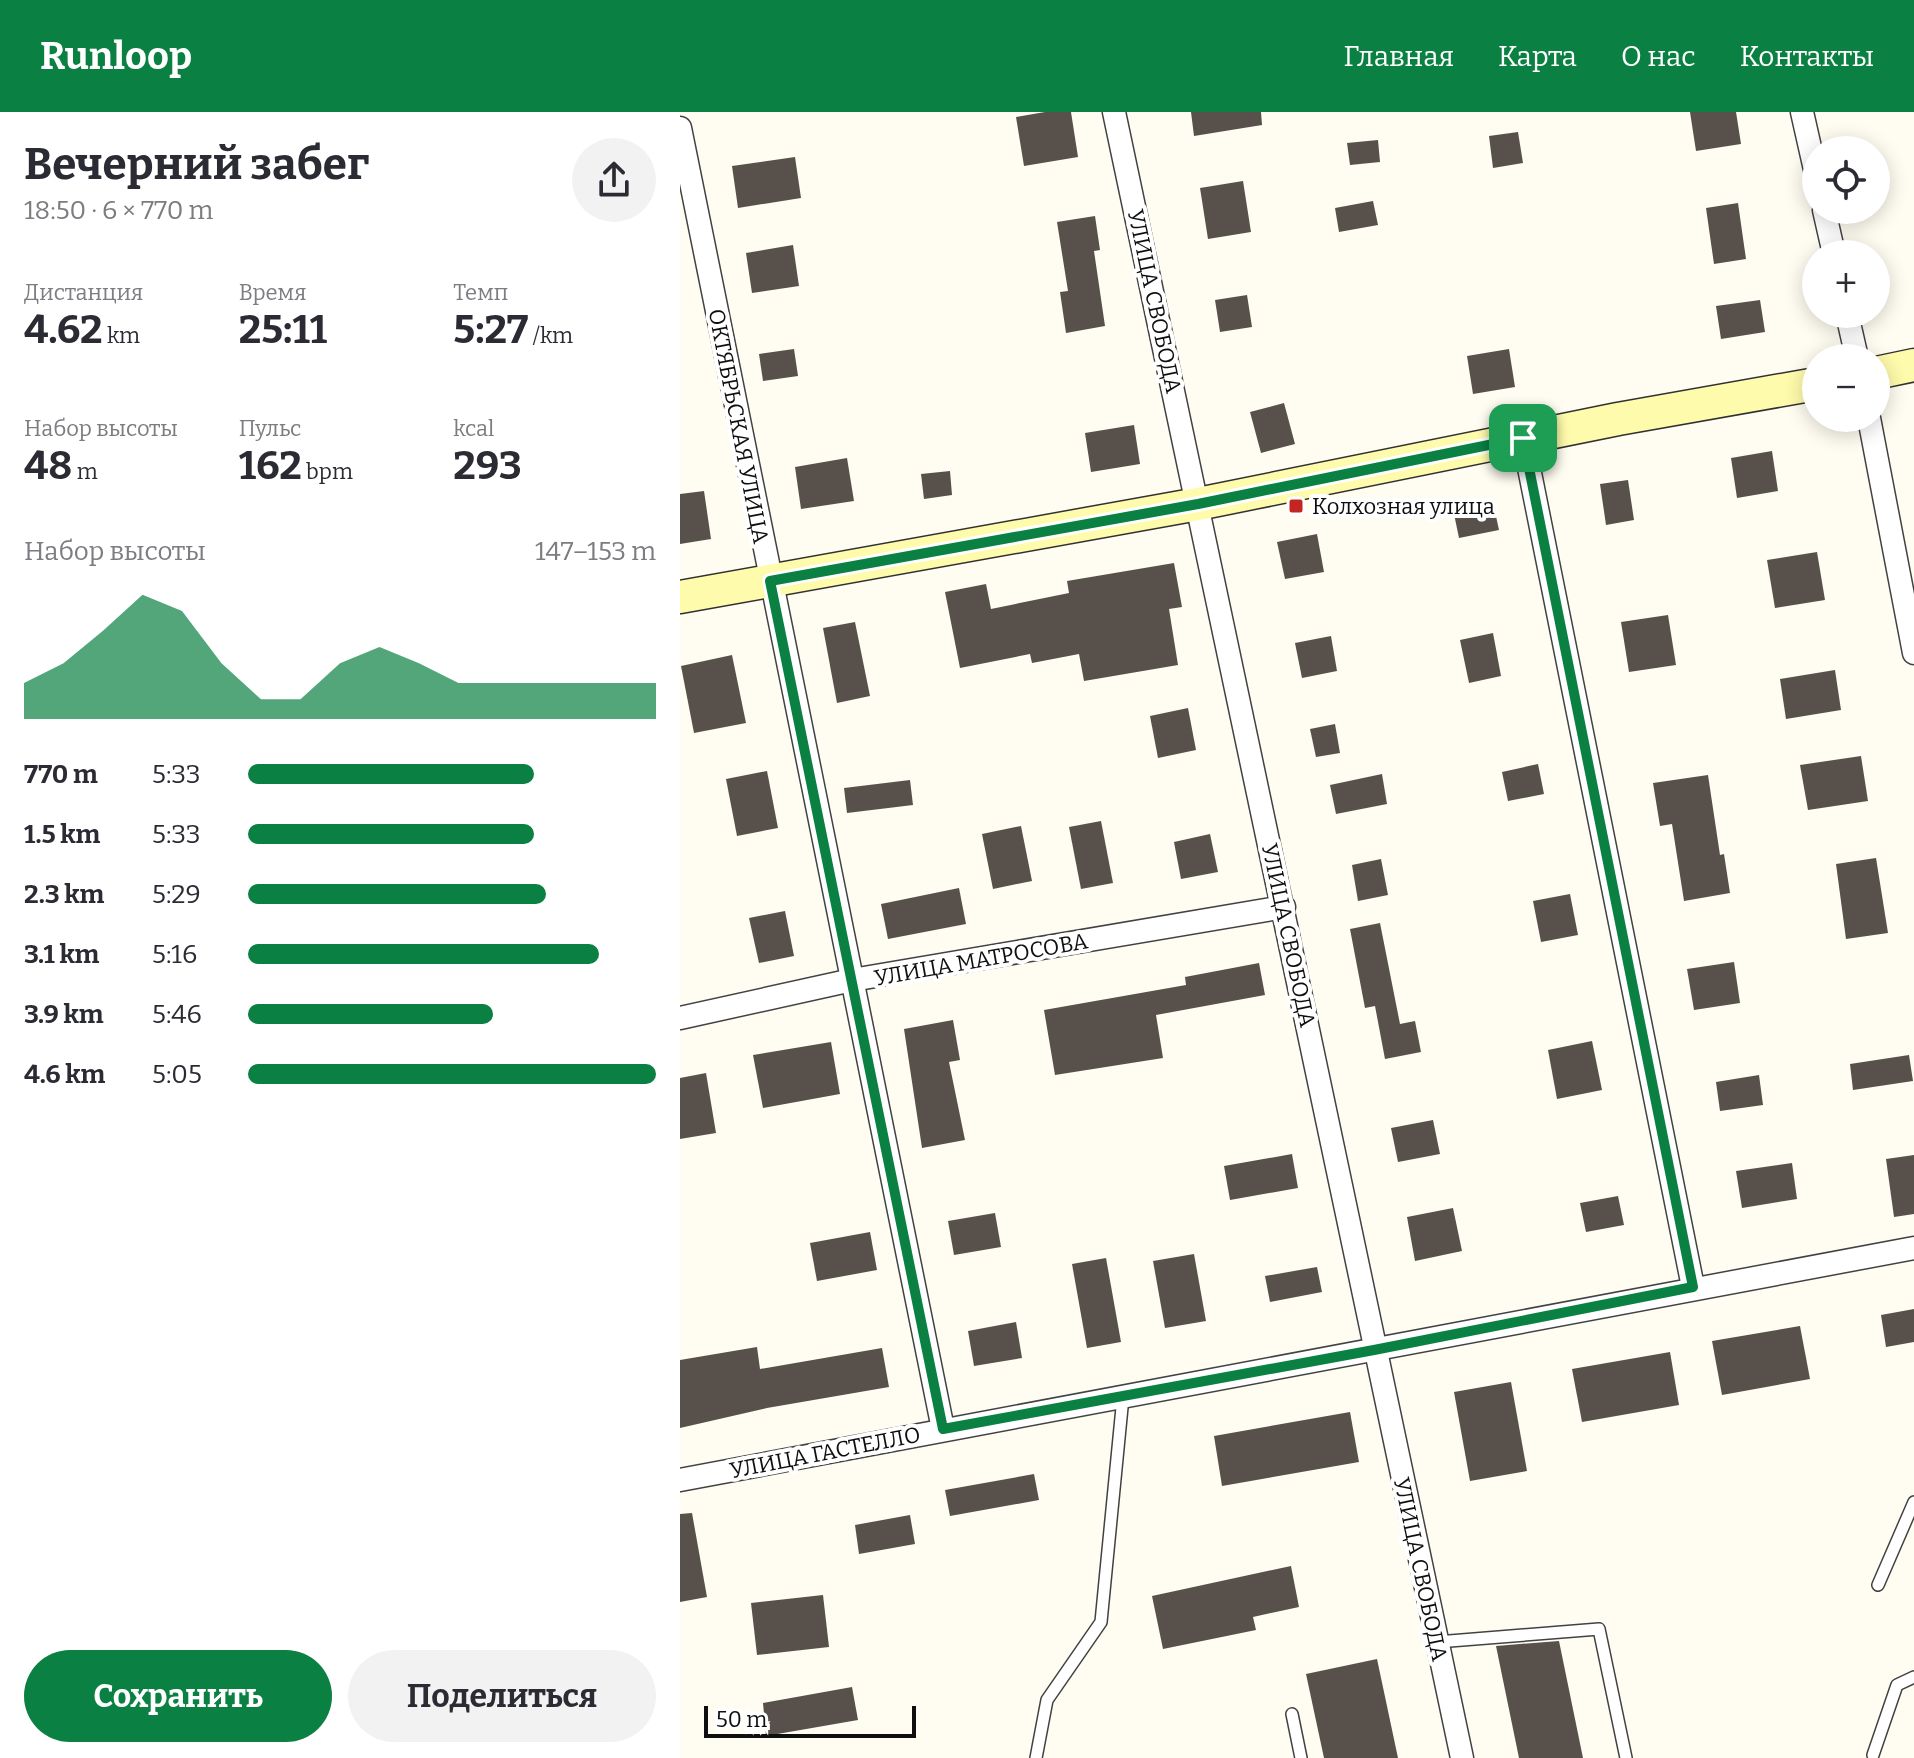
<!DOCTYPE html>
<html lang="ru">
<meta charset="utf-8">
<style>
body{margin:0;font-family:Bitter,serif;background:#f2f2f3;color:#2b2b33;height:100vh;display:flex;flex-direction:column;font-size:30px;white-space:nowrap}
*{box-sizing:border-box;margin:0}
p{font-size:26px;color:#7c7c81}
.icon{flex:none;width:44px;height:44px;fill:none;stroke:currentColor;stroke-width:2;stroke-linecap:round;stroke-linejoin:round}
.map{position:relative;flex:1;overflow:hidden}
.panel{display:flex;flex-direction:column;background:#fff;width:680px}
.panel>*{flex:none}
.buttons{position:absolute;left:1122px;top:24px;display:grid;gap:16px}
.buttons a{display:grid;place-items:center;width:88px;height:88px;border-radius:50%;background:#fff;box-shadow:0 4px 20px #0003;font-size:40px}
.scale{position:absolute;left:24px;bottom:20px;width:212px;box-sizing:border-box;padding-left:8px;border:4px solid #0f0f0f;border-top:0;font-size:22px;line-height:28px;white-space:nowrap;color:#0f0f0f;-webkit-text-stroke:6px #fff;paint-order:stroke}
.pin{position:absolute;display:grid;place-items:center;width:68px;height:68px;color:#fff;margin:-34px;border-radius:16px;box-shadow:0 4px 12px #0006}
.round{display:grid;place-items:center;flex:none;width:84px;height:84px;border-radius:42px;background:#f2f2f3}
.overview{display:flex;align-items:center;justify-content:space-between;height:136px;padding:0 24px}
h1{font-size:44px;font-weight:700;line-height:60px}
.metrics{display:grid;grid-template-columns:repeat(3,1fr);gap:12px;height:136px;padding:8px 24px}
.metrics div{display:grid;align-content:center}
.metrics b{font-size:40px;font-weight:700}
.metrics small{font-size:22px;font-weight:400}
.metrics p{font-size:22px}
.chart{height:224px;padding:16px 24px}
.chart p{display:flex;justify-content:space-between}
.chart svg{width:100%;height:144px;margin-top:8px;fill:#0b8043;opacity:.7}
.cta{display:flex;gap:16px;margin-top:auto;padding:16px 24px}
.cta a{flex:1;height:92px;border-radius:48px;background:#0b8043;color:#fff;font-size:32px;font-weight:700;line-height:92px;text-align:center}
.cta a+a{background:#f2f2f3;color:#2b2b33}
ul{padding:0 24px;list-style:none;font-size:26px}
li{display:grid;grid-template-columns:128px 96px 1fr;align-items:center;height:60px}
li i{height:20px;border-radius:10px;background:#0b8043}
header{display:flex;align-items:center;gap:48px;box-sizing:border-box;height:112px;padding:0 40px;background:#0b8043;color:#fff}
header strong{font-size:38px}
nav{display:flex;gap:44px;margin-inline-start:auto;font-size:28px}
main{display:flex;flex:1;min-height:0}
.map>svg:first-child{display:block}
.building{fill:#58514b}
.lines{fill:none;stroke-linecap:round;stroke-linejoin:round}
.service-casing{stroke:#424242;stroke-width:14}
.minor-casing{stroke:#424242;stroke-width:25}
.secondary-casing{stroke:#313131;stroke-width:35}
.service{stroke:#fff;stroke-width:11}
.minor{stroke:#fff;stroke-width:22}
.secondary{stroke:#fffbac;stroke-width:32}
.route-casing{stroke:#fff;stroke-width:16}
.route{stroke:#0b8043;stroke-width:10}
.poi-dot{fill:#c32523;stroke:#fff;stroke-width:3}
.labels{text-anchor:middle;stroke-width:8;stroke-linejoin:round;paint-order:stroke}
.street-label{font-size:22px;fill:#0f0f0f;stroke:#fff}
.poi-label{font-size:22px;fill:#0f0f0f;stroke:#fff;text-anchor:start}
</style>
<header>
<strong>Runloop</strong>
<nav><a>Главная</a><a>Карта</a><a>О нас</a><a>Контакты</a></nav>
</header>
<main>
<section class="panel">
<div class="overview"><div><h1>Вечерний забег</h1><p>18:50 · 6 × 770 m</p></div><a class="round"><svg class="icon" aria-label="share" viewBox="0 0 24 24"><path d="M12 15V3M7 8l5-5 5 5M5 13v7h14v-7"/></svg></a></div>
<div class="metrics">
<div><p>Дистанция</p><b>4.62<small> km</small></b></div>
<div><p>Время</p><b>25:11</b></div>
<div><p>Темп</p><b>5:27<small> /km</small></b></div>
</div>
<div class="metrics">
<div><p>Набор высоты</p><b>48<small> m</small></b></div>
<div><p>Пульс</p><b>162<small> bpm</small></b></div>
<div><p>kcal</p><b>293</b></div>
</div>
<div class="chart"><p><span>Набор высоты</span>147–153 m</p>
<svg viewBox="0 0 160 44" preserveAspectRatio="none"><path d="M0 44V33L10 27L20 17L30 6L40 11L50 27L60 38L70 38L80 27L90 22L100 27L110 33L120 33L130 33L140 33L150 33L160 33V44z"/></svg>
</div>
<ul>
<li><b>770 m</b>5:33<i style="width:70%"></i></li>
<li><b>1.5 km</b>5:33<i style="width:70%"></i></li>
<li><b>2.3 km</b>5:29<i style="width:73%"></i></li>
<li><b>3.1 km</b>5:16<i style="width:86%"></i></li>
<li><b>3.9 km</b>5:46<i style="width:60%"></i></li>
<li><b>4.6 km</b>5:05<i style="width:100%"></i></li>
</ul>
<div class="cta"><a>Сохранить</a><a>Поделиться</a></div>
</section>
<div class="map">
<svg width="1234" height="1646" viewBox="0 0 1234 1646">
<rect width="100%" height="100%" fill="#fffdf1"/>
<!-- building -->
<g class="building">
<path d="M 365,0 L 391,0 L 398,45 L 344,54 L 336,5 Z"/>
<path d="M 511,0 L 581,0 L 582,13 L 514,24 Z"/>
<path d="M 1010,0 L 1056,0 L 1061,32 L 1016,39 Z"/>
<path d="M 838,20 L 843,51 L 813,56 L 809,24 Z"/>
<path d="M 698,28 L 700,50 L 670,53 L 667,31 Z"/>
<path d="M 115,45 L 121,86 L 58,96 L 52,54 Z"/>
<path d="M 563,69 L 571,120 L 528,127 L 520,76 Z"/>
<path d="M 693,89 L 698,113 L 659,120 L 655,96 Z"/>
<path d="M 1058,91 L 1066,147 L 1034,152 L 1026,96 Z"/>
<path d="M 415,104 L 420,138 L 414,139 L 425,214 L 386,221 L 380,180 L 388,179 L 377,110 Z"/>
<path d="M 113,133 L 119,174 L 72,181 L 66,141 Z"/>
<path d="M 567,183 L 572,215 L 540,220 L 535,188 Z"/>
<path d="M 1080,188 L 1085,220 L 1041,227 L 1036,194 Z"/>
<path d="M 114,237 L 118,264 L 83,269 L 79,242 Z"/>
<path d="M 829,237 L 835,275 L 793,282 L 787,244 Z"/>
<path d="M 604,291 L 615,332 L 581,341 L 570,300 Z"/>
<path d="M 454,313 L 460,352 L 411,360 L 405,321 Z"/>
<path d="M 1092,339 L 1098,379 L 1057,386 L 1051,346 Z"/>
<path d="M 167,346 L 174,389 L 121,397 L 115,355 Z"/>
<path d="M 270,359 L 272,383 L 244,387 L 241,362 Z"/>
<path d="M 948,368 L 954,408 L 926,413 L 920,372 Z"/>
<path d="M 24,379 L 31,427 L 0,432 L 0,382 Z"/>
<path d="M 814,395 L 819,418 L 779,426 L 774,402 Z"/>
<path d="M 637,422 L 644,460 L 605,467 L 597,430 Z"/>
<path d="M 1137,440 L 1145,488 L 1095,496 L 1087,448 Z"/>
<path d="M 494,451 L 502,495 L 489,497 L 498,553 L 404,569 L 399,542 L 352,551 L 350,542 L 280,556 L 265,480 L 306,472 L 311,497 L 389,481 L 387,469 Z"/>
<path d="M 988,503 L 996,553 L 949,560 L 941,510 Z"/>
<path d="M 175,510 L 190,584 L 157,591 L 143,516 Z"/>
<path d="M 813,521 L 821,564 L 789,571 L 780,528 Z"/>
<path d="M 651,524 L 657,559 L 622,566 L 615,531 Z"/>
<path d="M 52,543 L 66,611 L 14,621 L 1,554 Z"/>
<path d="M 1155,558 L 1161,598 L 1106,607 L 1100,567 Z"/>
<path d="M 508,596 L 516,638 L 478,646 L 470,604 Z"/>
<path d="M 655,612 L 660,641 L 636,645 L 630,617 Z"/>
<path d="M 1181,644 L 1188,689 L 1128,698 L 1120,653 Z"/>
<path d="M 858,652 L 864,682 L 828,689 L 822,660 Z"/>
<path d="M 87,659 L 98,716 L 57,724 L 46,667 Z"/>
<path d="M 702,662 L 707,692 L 656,702 L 650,673 Z"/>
<path d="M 1028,663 L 1040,743 L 1044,742 L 1050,781 L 1004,789 L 992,712 L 980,714 L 973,671 Z"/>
<path d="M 230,668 L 233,693 L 167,701 L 164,676 Z"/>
<path d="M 421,709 L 433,771 L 401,777 L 389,715 Z"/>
<path d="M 341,714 L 352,769 L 313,777 L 302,722 Z"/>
<path d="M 530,722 L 538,760 L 501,767 L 494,730 Z"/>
<path d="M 1196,746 L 1208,821 L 1166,827 L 1156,752 Z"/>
<path d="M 701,747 L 708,783 L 678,789 L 672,753 Z"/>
<path d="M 279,776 L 286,812 L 208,827 L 201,792 Z"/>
<path d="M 890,782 L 898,823 L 861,830 L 853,789 Z"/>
<path d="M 105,799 L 114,844 L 79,851 L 69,806 Z"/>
<path d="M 700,811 L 720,912 L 735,909 L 741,940 L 705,947 L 695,894 L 685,896 L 670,817 Z"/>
<path d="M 1054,850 L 1060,891 L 1014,898 L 1007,857 Z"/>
<path d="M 579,851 L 585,883 L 476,903 L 483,946 L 375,963 L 364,898 L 506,873 L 505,865 Z"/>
<path d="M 273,908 L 280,948 L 269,950 L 285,1028 L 242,1036 L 224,917 Z"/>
<path d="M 912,929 L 922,978 L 877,987 L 868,938 Z"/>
<path d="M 151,930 L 160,982 L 83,996 L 73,943 Z"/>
<path d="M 1229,943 L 1233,969 L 1173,978 L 1170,952 Z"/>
<path d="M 26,961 L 36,1021 L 0,1027 L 0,966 Z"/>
<path d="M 1079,963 L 1083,993 L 1040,999 L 1036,970 Z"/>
<path d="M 753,1008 L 760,1042 L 718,1050 L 711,1016 Z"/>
<path d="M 612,1042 L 618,1076 L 550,1088 L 544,1054 Z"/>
<path d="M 1234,1043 L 1234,1102 L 1214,1105 L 1206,1047 Z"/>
<path d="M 1112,1051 L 1117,1087 L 1062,1096 L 1056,1059 Z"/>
<path d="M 938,1084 L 944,1113 L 906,1120 L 900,1091 Z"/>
<path d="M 773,1096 L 782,1139 L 735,1149 L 727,1105 Z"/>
<path d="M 315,1101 L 321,1135 L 274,1143 L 268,1109 Z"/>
<path d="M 190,1120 L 197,1158 L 137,1169 L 130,1131 Z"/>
<path d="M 514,1142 L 526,1209 L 485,1216 L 473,1149 Z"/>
<path d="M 426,1146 L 441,1230 L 407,1236 L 392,1152 Z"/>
<path d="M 637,1155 L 642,1180 L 590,1190 L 585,1164 Z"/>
<path d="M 1234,1197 L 1234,1230 L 1206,1235 L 1201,1203 Z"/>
<path d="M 336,1210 L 342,1246 L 294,1254 L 288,1219 Z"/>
<path d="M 1120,1214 L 1130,1267 L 1042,1283 L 1032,1229 Z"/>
<path d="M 77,1235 L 80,1257 L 202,1236 L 209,1275 L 87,1296 L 0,1316 L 0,1248 Z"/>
<path d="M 990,1240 L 999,1293 L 902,1310 L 892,1257 Z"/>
<path d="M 831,1270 L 847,1359 L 790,1369 L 774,1280 Z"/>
<path d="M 670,1300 L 679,1350 L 542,1374 L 534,1324 Z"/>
<path d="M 354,1362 L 359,1388 L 270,1404 L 265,1378 Z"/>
<path d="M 12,1401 L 27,1485 L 0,1490 L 0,1402 Z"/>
<path d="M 230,1403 L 235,1432 L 179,1442 L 175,1413 Z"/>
<path d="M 611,1454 L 619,1495 L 573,1505 L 576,1518 L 483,1537 L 472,1484 Z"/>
<path d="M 143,1483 L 149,1535 L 77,1543 L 71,1491 Z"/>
<path d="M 879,1529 L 903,1646 L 839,1646 L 816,1534 Z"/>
<path d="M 697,1547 L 718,1646 L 644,1646 L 626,1562 Z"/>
<path d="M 172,1575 L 178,1608 L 86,1624 L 83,1591 Z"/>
</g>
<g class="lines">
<!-- service casing -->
<g class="service-casing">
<g id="service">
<path d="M 1198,1473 L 1234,1390"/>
<path d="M 757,1530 L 919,1517 L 946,1646"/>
<path d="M 612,1602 L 621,1646"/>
<path d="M 1193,1643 L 1217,1573 L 1234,1565"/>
<path d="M 356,1646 L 367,1588 L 421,1510 L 443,1285"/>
</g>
</g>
<!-- minor casing -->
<g class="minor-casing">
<g id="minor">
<path d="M 434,0 L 782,1646"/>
<path d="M 1122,0 L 1136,62"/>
<path d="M 0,16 L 263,1317"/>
<path d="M 1144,98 L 1154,142"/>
<path d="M 1167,202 L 1177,246"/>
<path d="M 1189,306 L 1234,541"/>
<path d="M 843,326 L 1013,1175"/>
<path d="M 0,906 L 172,868 L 604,795"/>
<path d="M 0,1368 L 1234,1136"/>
</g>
</g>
<!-- secondary casing -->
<g class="secondary-casing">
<g id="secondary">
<path d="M 1196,261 L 1234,253"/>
<path d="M 0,485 L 518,392 L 938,307 L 1136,272"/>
</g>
</g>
<!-- service -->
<use href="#service" class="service"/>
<!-- minor -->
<use href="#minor" class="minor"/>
<!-- secondary -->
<use href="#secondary" class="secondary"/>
</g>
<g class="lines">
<!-- route casing -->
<g class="route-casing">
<path id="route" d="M 843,326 L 1013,1175 L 694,1238 L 263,1317 L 90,469 L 518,392 Z"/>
</g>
<!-- route -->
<use href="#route" class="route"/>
</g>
<!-- markers -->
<rect class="poi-dot" x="608" y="386" width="16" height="16" rx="4"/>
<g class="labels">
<!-- street labels -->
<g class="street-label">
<text transform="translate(475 189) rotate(78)" y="8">УЛИЦА СВОБОДА</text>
<text transform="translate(59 314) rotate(79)" y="8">ОКТЯБРЬСКАЯ УЛИЦА</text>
<text transform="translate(609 823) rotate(78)" y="8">УЛИЦА СВОБОДА</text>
<text transform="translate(301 847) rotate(-10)" y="8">УЛИЦА МАТРОСОВА</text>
<text transform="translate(145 1340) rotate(-11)" y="8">УЛИЦА ГАСТЕЛЛО</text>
<text transform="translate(741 1457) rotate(78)" y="8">УЛИЦА СВОБОДА</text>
</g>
<!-- poi labels -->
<g class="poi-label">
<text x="632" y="402">Колхозная улица</text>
</g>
</g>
</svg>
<div class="buttons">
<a><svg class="icon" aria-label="locate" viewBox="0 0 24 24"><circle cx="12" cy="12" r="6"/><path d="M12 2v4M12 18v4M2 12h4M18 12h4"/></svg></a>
<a>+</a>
<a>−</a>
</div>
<div class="scale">50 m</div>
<div class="pin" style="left:843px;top:326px;background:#1e9e55"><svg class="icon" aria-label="arrive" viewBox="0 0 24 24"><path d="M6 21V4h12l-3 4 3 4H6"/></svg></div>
</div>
</main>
